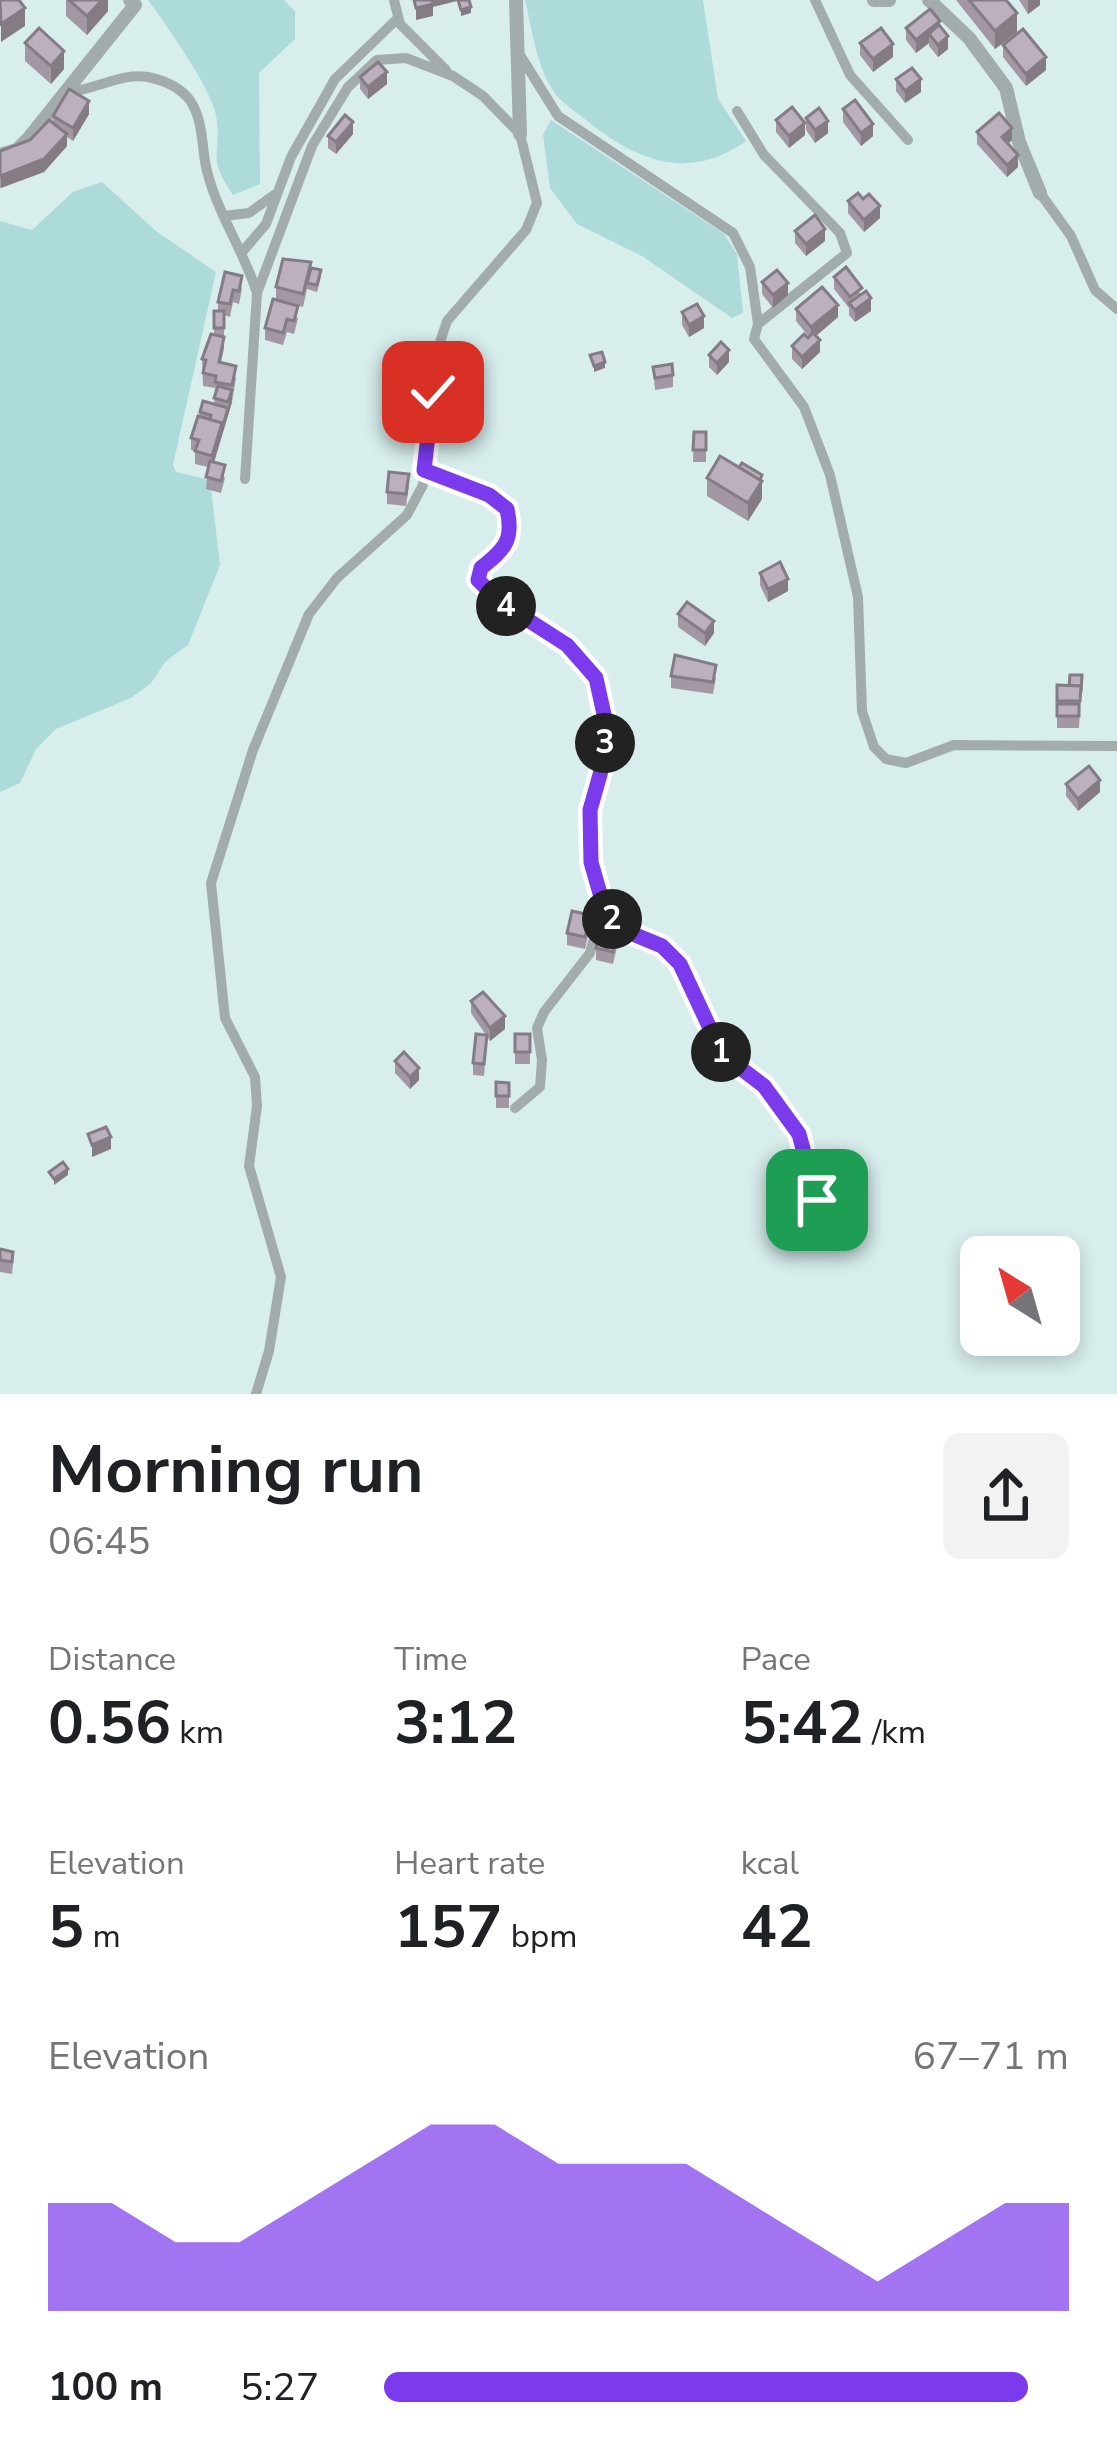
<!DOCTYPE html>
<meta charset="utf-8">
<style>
body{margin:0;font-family:"Nunito Sans",sans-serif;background:#f2f2f2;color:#202124;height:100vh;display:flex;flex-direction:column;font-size:45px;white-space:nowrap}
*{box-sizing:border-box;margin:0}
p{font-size:39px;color:#757577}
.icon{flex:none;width:66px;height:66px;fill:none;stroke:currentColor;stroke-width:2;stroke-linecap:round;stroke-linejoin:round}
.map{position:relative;height:1394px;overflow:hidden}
.side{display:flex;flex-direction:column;background:#fff;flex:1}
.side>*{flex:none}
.needle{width:78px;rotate:323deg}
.buttons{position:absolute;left:960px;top:1236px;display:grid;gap:24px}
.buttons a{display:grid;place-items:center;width:120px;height:120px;border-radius:18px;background:#fff;box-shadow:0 6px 18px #0003;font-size:60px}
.pin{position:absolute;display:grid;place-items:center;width:102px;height:102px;color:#fff;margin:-51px;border-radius:24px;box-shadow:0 6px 18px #0006}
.km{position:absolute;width:60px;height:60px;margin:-30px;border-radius:50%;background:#222;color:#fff;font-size:33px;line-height:60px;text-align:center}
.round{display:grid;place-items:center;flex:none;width:126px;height:126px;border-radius:18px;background:#f2f2f2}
.overview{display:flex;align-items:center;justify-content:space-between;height:204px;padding:0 48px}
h1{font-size:66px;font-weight:700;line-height:90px}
.stats{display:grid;grid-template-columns:repeat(3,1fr);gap:18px;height:204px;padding:12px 48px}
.stats div{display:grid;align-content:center}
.stats b{font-size:60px;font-weight:700}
.stats small{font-size:33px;font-weight:400}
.stats p{font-size:33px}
.chart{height:336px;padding:24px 48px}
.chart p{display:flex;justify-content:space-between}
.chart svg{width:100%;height:216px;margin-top:12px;fill:#7c3aed;opacity:.7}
ul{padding:0 48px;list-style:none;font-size:39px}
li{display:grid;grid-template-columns:192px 144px 1fr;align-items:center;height:90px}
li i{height:30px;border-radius:15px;background:#7c3aed}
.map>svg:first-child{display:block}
.green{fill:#acdbd9}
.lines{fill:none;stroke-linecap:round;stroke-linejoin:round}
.path{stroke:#7c8c8b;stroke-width:3;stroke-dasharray:9 9;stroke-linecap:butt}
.minor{stroke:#a3acac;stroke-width:10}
.tertiary{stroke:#a3acac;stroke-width:14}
.wall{fill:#a297a3}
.shaded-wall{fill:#847b85}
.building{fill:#bcb0be;stroke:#847b85;stroke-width:3}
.route-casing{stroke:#fff;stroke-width:24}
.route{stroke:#7c3aed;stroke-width:15}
</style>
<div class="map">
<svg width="1117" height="1394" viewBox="0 0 1117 1394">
<rect width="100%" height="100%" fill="#d7eeed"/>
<!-- green -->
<g class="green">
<path d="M 148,0 L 284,0 L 295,11 L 295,39 L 259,73 L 260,184 L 233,195 C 205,154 223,155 216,115 C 210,86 166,25 148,0 Z"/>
<path d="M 525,0 L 703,0 L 718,99 L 746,141 C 689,182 636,161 586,120 C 575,111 559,101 552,89 C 536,63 532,29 525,0 Z"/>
<path d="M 551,120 L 724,234 L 737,254 L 743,313 L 732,318 L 642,256 L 577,224 L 550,188 L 543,135 Z"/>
<path d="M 102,182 L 156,231 L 216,272 L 173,465 L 176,472 L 210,480 L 220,565 L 188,645 L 166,661 L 151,683 L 131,698 L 56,729 L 36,749 L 20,783 L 0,792 L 0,221 L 32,230 L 73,192 Z"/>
</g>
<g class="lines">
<!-- path -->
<path class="path" d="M 610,916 L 616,927 L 662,946 L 680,964 L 722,1055 L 764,1086 L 789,1119 L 799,1134 L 817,1200 L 834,1238"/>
<!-- minor -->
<g class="minor">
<path d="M 394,0 L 400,24 L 446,70"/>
<path d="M 815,0 L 850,75 L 908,140"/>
<path d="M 520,55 L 558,116 L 733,233 L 750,267 L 758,324"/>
<path d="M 66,92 C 94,91 121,72 148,77 C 163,80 179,87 189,99 C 202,116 202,142 205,162 C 214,209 243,248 257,293"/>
<path d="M 737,111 L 764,155 L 840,233 L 847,253 L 758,324 L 754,339 L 804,407 L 830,475 L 858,597 L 862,711 L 874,747 L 886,759 L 906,763 L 954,745 L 1117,746"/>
<path d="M 1040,193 L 1071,236 L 1095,290 L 1117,309"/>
<path d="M 224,216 L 249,213 L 274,195"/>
<path d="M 243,251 L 266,224 L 291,157 L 335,79 L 397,19"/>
<path d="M 424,470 L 489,495 L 507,509 C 514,540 505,549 481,568 L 478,580 L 500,602 L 567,645 L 596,678 L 605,719 L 605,757 L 590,810 L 591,862 L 603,904 L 590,953 L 544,1012 L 537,1028 L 542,1060 L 540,1087 L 515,1108"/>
<path d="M 245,479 L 257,293 L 312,146 L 348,87 L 377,60 L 406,58 L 453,76 L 483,96 L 520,134 L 537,203 L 526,230 L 447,321 L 437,351 L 423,485 L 407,515 L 337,578 L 309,614 L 253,750 L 211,883 L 225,1018 L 255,1077 L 257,1106 L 249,1166 L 281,1277 L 269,1351 L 256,1394"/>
</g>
<!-- tertiary -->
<g class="tertiary">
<path d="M 516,0 L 520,134"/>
<path d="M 874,0 L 889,0"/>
<path d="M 929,0 L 969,38 L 1006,88 L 1019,142 L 1040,193"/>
<path d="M 0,155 L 17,150 L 28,139 L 135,5 L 130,0"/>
</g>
</g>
<!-- wall -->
<g class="wall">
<path d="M 66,0 L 108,0 L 108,11 L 87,35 L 66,16 Z"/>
<path d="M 956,0 L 1006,0 L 1017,32 L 995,49 Z"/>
<path d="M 1019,0 L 1040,0 L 1040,5 L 1028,14 Z"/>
<path d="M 940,26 L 948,49 L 938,57 L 929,46 L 929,43 L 916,53 L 906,40 L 906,28 Z"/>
<path d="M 25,43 L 64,69 L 51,84 L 25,61 Z"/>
<path d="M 860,43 L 893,57 L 873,72 L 860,55 Z"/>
<path d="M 1003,45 L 1046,70 L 1026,86 L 1003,57 Z"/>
<path d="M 360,77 L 387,84 L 368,99 L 360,89 Z"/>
<path d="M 896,79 L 921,92 L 905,103 L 896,91 Z"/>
<path d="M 843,109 L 873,136 L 861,146 L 843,122 Z"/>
<path d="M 89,114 L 73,141 L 67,137 L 67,146 L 44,172 L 0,188 L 0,151 L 30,140 L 53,123 L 53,116 Z"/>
<path d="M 806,118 L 828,133 L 815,143 L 806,130 Z"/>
<path d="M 776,120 L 805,135 L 789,148 L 776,132 Z"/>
<path d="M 977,132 L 1012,140 L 1008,144 L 1018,167 L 1007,177 L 977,144 Z"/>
<path d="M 353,134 L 336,154 L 328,148 L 328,136 Z"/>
<path d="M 848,201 L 880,218 L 864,232 L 848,213 Z"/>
<path d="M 795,231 L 825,241 L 806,256 L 795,243 Z"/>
<path d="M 311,268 L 321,277 L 317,292 L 307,289 L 303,307 L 276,300 L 276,287 Z"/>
<path d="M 225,272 L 242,288 L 239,304 L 233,302 L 230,317 L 224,315 L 224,349 L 221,363 L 236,378 L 232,402 L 214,463 L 225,478 L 221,493 L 206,489 L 208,467 L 195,464 L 195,451 L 191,450 L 191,438 L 200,412 L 214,404 L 215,388 L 203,386 L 202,359 L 214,335 L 214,311 L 218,311 L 218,302 Z"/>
<path d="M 834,277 L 862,294 L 871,311 L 855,322 L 849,315 L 849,308 L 834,289 Z"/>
<path d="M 762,282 L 788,295 L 773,308 L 762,294 Z"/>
<path d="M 273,299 L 298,318 L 294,334 L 287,332 L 283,345 L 265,340 L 265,328 Z"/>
<path d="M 796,309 L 838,317 L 816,336 L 820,352 L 802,369 L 792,359 L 792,346 L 809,337 L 796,321 Z"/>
<path d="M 682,312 L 704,328 L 689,337 L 682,325 Z"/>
<path d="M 709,355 L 729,362 L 717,375 L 709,367 Z"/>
<path d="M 653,367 L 673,375 L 673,387 L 655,390 Z"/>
<path d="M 694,432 L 706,432 L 706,462 L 693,462 Z"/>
<path d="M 739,467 L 762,475 L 762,499 L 748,521 L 707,496 L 707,478 Z"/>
<path d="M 409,486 L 406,506 L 387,504 L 387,492 Z"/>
<path d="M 760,573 L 788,591 L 768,602 L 760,585 Z"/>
<path d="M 678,614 L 714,633 L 705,646 L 678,627 Z"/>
<path d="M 1082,675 L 1079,728 L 1057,728 L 1057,685 L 1069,686 Z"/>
<path d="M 671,676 L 716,677 L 713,694 L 671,688 Z"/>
<path d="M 1066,784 L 1100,792 L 1078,811 L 1066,796 Z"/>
<path d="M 590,927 L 585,949 L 567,945 L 567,933 Z"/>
<path d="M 617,947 L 613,964 L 596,960 L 596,948 Z"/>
<path d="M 471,1001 L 505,1029 L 490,1041 L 487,1036 L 484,1076 L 473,1075 L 473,1063 L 486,1035 L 471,1013 Z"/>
<rect x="515" y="1034" width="15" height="30"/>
<path d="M 395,1061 L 419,1080 L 410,1089 L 395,1073 Z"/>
<path d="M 496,1082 L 509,1083 L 509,1108 L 496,1108 Z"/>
<path d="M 0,1249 L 13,1264 L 12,1274 L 0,1272 Z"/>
</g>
<!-- shaded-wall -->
<g class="shaded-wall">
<path d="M 102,0 L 108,0 L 108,11 L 87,35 L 87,16 Z"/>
<path d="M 431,0 L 457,0 L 457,1 L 433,7 L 433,16 L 416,20 L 416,8 Z"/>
<path d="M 1028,0 L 1040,0 L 1040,5 L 1028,14 Z"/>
<path d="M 471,7 L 471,13 L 461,16 L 461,10 Z"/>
<path d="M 25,8 L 25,26 L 1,42 L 1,24 Z"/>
<path d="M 1017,13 L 1017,32 L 995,49 L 995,31 Z"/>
<path d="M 940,21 L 940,33 L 929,34 L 929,43 L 916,53 L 916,40 Z"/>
<path d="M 948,36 L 948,49 L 938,57 L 938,45 Z"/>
<path d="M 893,44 L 893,57 L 873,72 L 873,59 Z"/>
<path d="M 64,51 L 64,69 L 51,84 L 51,66 Z"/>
<path d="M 1046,57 L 1046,70 L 1026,86 L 1026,74 Z"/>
<path d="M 387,72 L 387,84 L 368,99 L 368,87 Z"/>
<path d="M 921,79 L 921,92 L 905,103 L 905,91 Z"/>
<path d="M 89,101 L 89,114 L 73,141 L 73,128 Z"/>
<path d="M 828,121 L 828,133 L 815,143 L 815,130 Z"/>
<path d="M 353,122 L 353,134 L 336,154 L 336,142 Z"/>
<path d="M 805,123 L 805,135 L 789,148 L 789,136 Z"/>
<path d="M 873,124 L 873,136 L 861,146 L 861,133 Z"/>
<path d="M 1012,128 L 1012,140 L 1002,149 L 1002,137 Z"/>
<path d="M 67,134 L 67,146 L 44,172 L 1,188 L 1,176 Z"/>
<path d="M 1018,155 L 1018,167 L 1007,177 L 1007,165 Z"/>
<path d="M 880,206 L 880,218 L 864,232 L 864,220 Z"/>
<path d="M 825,229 L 825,241 L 806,256 L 806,244 Z"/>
<path d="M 788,283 L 788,295 L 773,308 L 773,295 Z"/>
<path d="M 871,298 L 871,311 L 855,322 L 855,310 Z"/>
<path d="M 838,305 L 838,317 L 811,340 L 811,327 Z"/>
<path d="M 704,316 L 704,328 L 689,337 L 689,325 Z"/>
<path d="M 820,340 L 820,352 L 802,369 L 802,357 Z"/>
<path d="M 729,350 L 729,362 L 717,375 L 717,363 Z"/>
<path d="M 605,362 L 605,368 L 594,372 L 594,366 Z"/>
<path d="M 232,390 L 232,402 L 212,468 L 212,456 L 228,408 Z"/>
<path d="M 762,475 L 762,499 L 748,521 L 748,503 Z"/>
<path d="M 788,579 L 788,591 L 768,602 L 768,589 Z"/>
<path d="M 714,621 L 714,633 L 705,646 L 705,633 Z"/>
<path d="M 1100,780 L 1100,792 L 1078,811 L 1078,799 Z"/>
<path d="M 505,1016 L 505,1029 L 490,1041 L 490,1028 Z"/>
<path d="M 419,1068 L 419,1080 L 410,1089 L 410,1077 Z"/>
<path d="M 111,1137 L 111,1149 L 92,1157 L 92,1145 Z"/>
<path d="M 68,1169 L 68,1175 L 54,1185 L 54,1179 Z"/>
</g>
<!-- building -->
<g class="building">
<path d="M 0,0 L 19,0 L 25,8 L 1,24 Z"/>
<path d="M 69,0 L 102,0 L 87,16 Z"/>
<path d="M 414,0 L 432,0 L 433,4 L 416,8 Z"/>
<path d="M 458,0 L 469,0 L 471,7 L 461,10 Z"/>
<path d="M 969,0 L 1006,0 L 1017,13 L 995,31 Z"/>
<path d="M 930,9 L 940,21 L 916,40 L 906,28 Z"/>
<path d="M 939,25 L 948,36 L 938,45 L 929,34 Z"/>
<path d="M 39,28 L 64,51 L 51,66 L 25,43 Z"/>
<path d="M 881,28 L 893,44 L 873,59 L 860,43 Z"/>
<path d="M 1023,29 L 1046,57 L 1026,74 L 1003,45 Z"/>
<path d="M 378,62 L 387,72 L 368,87 L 360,77 Z"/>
<path d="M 912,68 L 921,79 L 905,91 L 896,79 Z"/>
<path d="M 69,89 L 89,101 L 73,128 L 53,116 Z"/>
<path d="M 855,100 L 873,124 L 861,133 L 843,109 Z"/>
<path d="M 792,107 L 805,123 L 789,136 L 776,120 Z"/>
<path d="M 819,108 L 828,121 L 815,130 L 806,118 Z"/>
<path d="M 999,113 L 1012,128 L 1002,137 L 1018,155 L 1007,165 L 977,132 Z"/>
<path d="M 345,115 L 353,122 L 336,142 L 328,136 Z"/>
<path d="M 49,120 L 67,134 L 44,159 L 0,176 L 0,151 L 30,140 Z"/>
<path d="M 858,193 L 863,199 L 869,194 L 880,206 L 864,220 L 848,201 Z"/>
<path d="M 815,215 L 825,229 L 806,244 L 795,231 Z"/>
<path d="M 283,259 L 311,262 L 303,294 L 276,287 Z"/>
<path d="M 846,267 L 862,288 L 850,297 L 834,277 Z"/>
<path d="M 311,268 L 321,270 L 317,285 L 307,283 Z"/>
<path d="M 777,270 L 788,283 L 773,295 L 762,282 Z"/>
<path d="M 225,272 L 242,276 L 239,291 L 233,290 L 230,304 L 218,302 Z"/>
<path d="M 822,287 L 838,305 L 811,327 L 796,309 Z"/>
<path d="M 866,291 L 871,298 L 855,310 L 849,303 Z"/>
<path d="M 273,299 L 298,306 L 294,321 L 287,319 L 283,333 L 265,328 Z"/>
<path d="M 697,304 L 704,316 L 689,325 L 682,312 Z"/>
<rect x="214" y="311" width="10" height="17"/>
<path d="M 813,333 L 820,340 L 802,357 L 792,346 L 804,334 L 808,338 Z"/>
<path d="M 211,334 L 224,337 L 219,362 L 236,366 L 232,385 L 215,382 L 216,376 L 203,373 L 206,360 L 202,359 Z"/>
<path d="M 721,342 L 729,350 L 717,363 L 709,355 Z"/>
<path d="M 602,352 L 605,362 L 594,366 L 590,355 Z"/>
<path d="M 672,364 L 673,375 L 655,378 L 653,367 Z"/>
<path d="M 218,386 L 232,390 L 228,402 L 214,398 Z"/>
<path d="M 203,401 L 228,408 L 222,429 L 222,423 L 210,420 L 211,415 L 200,412 Z"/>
<path d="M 198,416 L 222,423 L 212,456 L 195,451 L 199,440 L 191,438 Z"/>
<path d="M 694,432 L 706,432 L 706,450 L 693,450 Z"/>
<path d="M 720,456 L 762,481 L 748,503 L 707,478 Z"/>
<path d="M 210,461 L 225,465 L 221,481 L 206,477 Z"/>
<path d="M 742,463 L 762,475 L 760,480 L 739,467 Z"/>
<path d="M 389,472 L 409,474 L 406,494 L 387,492 Z"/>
<path d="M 780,562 L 788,579 L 768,589 L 760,573 Z"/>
<path d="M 687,602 L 714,621 L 705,633 L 678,614 Z"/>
<path d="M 675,655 L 716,665 L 713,682 L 671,676 Z"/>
<path d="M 1070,675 L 1082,675 L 1081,692 L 1081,686 L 1069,686 Z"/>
<path d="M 1057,685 L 1081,686 L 1080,701 L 1057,701 Z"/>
<rect x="1057" y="704" width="22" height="12"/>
<path d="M 1089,766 L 1100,780 L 1078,799 L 1066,784 Z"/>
<path d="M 572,911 L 590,915 L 585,937 L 567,933 Z"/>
<path d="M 600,930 L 617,934 L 613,952 L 596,948 Z"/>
<path d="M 483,992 L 505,1016 L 490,1028 L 471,1001 Z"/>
<path d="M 476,1034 L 487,1035 L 484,1064 L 473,1063 Z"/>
<rect x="515" y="1034" width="15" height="18"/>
<path d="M 404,1052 L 419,1068 L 410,1077 L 395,1061 Z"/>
<path d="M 496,1082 L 509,1083 L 509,1096 L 496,1096 Z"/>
<path d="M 106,1127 L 111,1137 L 92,1145 L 88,1134 Z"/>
<path d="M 63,1162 L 68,1169 L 54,1179 L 49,1172 Z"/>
<path d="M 0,1249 L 13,1252 L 12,1262 L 0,1260 Z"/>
</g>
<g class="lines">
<!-- route casing -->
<g class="route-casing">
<path id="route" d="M 433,392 L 424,470 L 489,495 L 507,509 C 514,540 505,549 481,568 L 478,580 L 500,602 L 567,645 L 596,678 L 605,719 L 605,757 L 590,810 L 591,862 L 603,904 L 616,927 L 662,946 L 680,964 L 722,1054 L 764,1086 L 799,1134 L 817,1200"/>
</g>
<!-- route -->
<use href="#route" class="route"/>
</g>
</svg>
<div class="buttons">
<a><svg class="needle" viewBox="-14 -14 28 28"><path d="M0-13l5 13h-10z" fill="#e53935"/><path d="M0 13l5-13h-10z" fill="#757577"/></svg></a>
</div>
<div class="pin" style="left:817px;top:1200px;background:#1e9e55"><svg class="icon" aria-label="arrive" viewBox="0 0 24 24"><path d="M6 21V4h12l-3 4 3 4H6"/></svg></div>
<div class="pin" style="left:433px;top:392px;background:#d93025"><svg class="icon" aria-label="check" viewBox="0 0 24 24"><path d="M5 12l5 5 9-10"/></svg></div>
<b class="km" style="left:721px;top:1052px">1</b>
<b class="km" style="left:612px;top:919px">2</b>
<b class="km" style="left:605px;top:743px">3</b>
<b class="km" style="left:506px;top:606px">4</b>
</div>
<section class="side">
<div class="overview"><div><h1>Morning run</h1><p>06:45</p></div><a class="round"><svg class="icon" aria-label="share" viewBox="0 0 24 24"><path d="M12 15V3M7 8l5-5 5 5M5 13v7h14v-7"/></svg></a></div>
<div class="stats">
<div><p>Distance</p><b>0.56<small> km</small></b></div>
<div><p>Time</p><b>3:12</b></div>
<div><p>Pace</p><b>5:42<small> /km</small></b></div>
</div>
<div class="stats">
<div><p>Elevation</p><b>5<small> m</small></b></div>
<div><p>Heart rate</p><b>157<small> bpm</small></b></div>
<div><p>kcal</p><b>42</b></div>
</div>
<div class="chart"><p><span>Elevation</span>67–71 m</p>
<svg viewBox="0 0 160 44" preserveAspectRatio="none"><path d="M0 44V22L10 22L20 30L30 30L40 22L50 14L60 6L70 6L80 14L90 14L100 14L110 22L120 30L130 38L140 30L150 22L160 22V44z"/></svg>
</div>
<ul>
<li><b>100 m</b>5:27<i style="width:94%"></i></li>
</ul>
</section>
